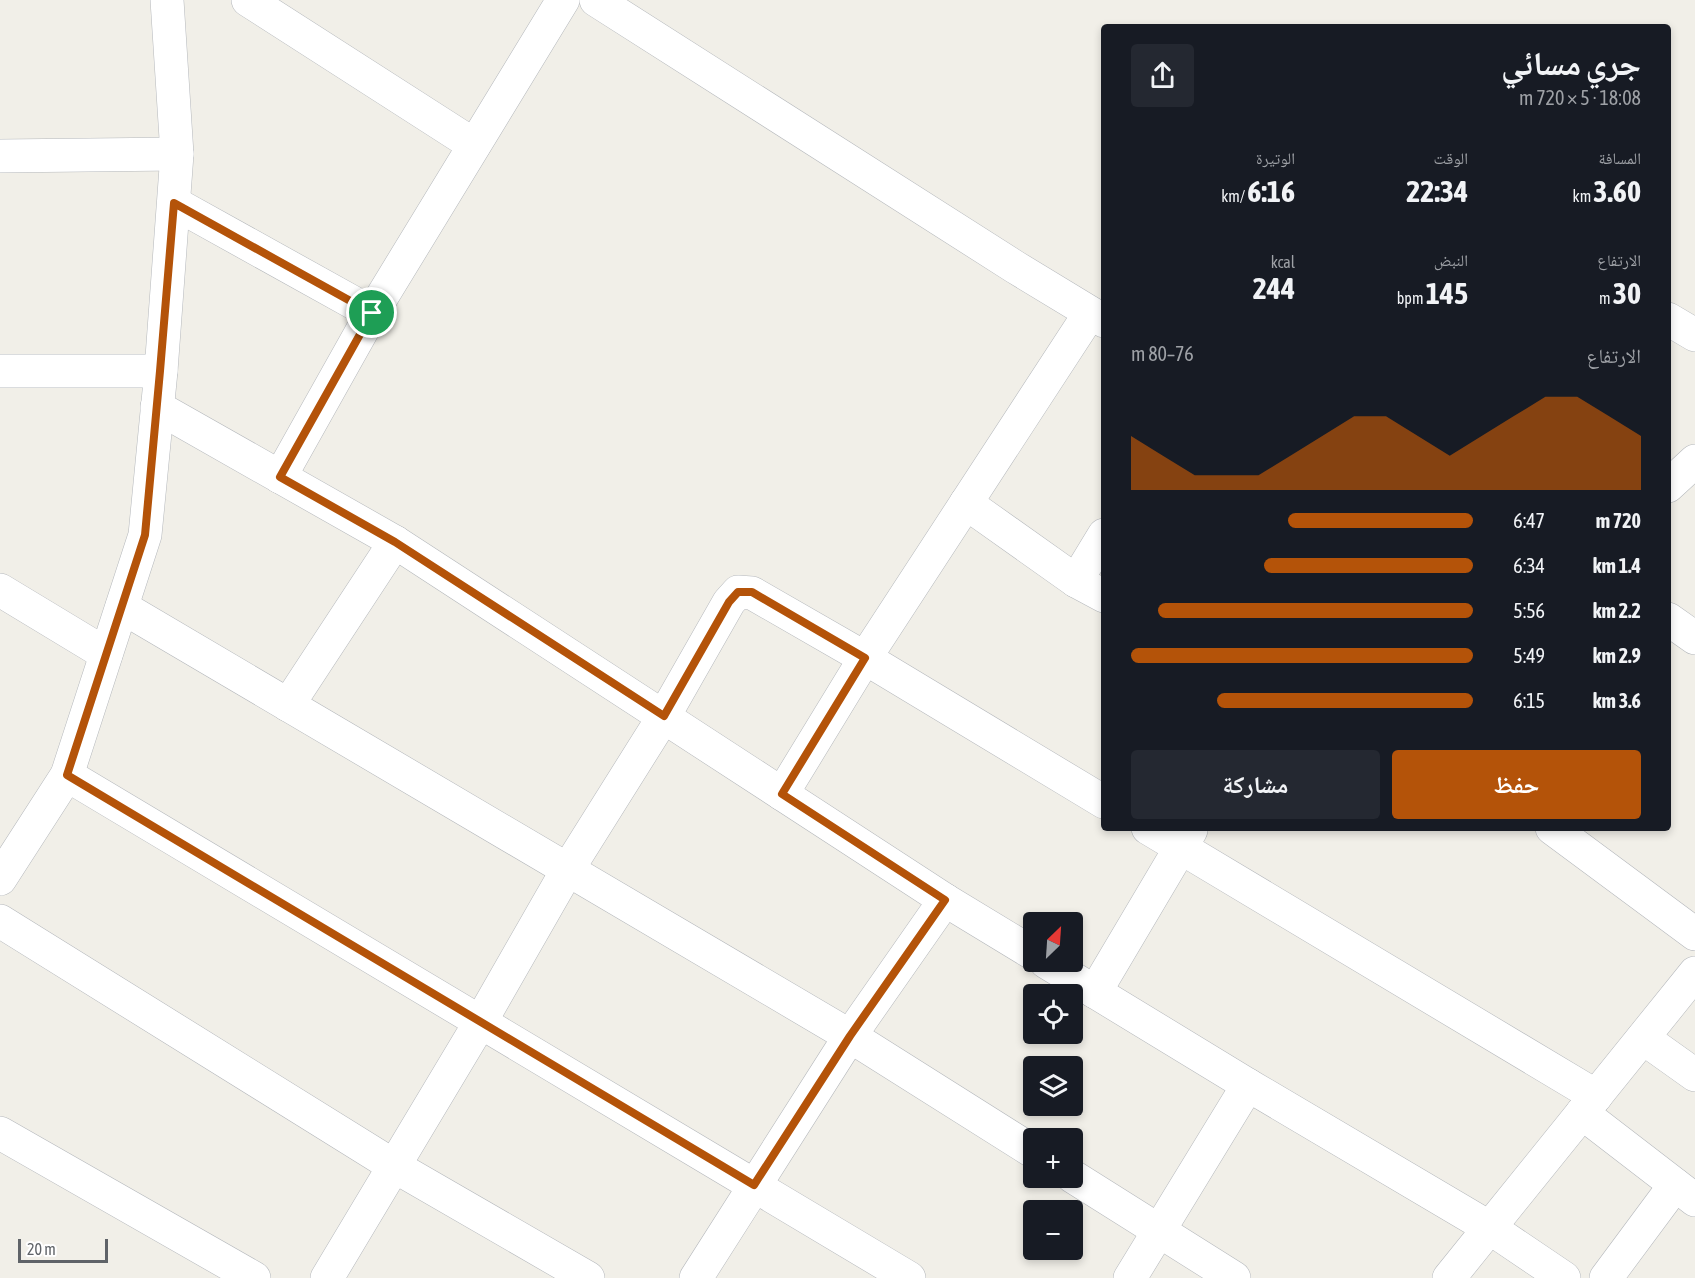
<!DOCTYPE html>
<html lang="ar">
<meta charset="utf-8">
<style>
body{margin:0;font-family:"Asap Condensed","Noto Naskh Arabic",sans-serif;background:#242831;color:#f1f3f6;direction:rtl;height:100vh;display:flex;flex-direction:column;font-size:22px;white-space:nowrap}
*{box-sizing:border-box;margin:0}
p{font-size:20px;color:#9ea1a6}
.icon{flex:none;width:33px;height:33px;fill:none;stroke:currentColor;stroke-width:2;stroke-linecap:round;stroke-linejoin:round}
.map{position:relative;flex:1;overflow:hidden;direction:ltr}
.details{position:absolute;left:1101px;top:24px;width:570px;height:807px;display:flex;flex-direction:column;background:#171b24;border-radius:6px;box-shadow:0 3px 9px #0003;direction:rtl}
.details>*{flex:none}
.needle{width:39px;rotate:25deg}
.controls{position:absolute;left:1023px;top:912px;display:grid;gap:12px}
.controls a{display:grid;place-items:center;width:60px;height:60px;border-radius:6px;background:#171b24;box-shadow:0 3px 9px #0003;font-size:30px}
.scale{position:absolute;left:18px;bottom:15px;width:90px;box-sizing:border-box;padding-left:6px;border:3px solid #5f6368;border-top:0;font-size:16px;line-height:21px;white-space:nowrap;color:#5f6368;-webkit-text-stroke:4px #fff;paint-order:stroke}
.pin{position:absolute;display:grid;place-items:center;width:51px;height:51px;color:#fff;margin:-26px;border:3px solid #fff;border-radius:50%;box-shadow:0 2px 6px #0007}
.round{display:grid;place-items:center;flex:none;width:63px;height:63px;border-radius:6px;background:#242831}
.summary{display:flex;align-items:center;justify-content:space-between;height:102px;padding:0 30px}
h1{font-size:33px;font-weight:700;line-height:45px}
.metrics{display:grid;grid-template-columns:repeat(3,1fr);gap:9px;height:102px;padding:6px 30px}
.metrics div{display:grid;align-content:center}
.metrics b{font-size:30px;font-weight:700}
.metrics small{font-size:16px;font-weight:400}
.metrics p{font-size:16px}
.chart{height:168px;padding:12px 30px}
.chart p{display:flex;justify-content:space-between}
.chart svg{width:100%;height:108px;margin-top:6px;fill:#b45309;opacity:.7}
.action{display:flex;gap:12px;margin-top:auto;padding:12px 30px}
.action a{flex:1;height:69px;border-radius:6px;background:#b45309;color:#fff;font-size:24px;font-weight:700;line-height:69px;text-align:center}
.action a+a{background:#242831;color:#f1f3f6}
ul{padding:0 30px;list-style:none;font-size:20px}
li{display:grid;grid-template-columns:96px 72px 1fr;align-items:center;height:45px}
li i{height:15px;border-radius:8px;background:#b45309}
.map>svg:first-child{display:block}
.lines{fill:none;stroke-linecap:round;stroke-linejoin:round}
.minor-casing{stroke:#b5b8bc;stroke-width:34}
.tertiary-casing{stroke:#b5b8bc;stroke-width:34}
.minor{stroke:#fff;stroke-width:33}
.tertiary{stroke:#fff;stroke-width:33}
.route-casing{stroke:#fff;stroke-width:12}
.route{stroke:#b45309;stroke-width:8}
</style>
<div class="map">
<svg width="1695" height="1278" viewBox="0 0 1695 1278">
<rect width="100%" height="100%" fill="#f1efe8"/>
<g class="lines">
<!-- minor casing -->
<g class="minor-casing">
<g id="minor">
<path d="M 248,0 L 474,145"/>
<path d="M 596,0 L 1015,267 L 1104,321"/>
<path d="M 0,156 L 177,154"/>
<path d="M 174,203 L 372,313"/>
<path d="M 1668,319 L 1695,335"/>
<path d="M 0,371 L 161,371"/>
<path d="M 157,407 L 395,542 L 945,900 L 1034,954"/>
<path d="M 280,477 L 372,313 L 563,0"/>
<path d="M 1668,486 L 1695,461"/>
<path d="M 966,503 L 1076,581 L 1104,596"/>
<path d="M 1076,581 L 1104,535"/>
<path d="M 0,590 L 106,654"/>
<path d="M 122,607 L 850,1036 L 1034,1152"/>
<path d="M 1668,619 L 1695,638"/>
<path d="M 288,705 L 395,542"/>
<path d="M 67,775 L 909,1278"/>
<path d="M 782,794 L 865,658 L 1090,313"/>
<path d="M 1148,828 L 1596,1096"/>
<path d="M 1552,828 L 1695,934"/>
<path d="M 0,921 L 394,1166 L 588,1278"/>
<path d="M 1046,962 L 1248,1085 L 1490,1228 L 1564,1278"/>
<path d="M 1095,992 L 1191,830"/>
<path d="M 1643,1038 L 1695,1075"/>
<path d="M 1582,1113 L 1695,1200"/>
<path d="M 0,1133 L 254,1278"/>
<path d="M 1072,1176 L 1234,1278"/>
<path d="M 327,1278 L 481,1021 L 568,869 L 664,716 L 729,602 L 738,592 L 752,593 L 865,658 L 1104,802"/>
<path d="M 696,1278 L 850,1036 L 945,900"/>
<path d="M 1130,1278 L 1248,1085"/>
<path d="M 1449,1278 L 1695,973"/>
<path d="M 1606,1278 L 1675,1185"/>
</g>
</g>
<!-- tertiary casing -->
<g class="tertiary-casing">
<path id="tertiary" d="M 0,879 L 67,775 L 145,535 L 161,371 L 177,154 L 167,0"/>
</g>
<!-- minor -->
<use href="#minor" class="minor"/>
<!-- tertiary -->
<use href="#tertiary" class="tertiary"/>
</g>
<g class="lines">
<!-- route casing -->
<g class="route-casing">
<path id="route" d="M 174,203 L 372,313 L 280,477 L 395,542 L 664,716 L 729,602 L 738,592 L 752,592 L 865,658 L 782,794 L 945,900 L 850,1036 L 754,1185 L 67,775 L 145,535 L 160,371 Z"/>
</g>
<!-- route -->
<use href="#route" class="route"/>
</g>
</svg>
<div class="controls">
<a><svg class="needle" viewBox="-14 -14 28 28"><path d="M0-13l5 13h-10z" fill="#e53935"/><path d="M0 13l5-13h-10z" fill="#9ea1a6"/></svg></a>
<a><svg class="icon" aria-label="locate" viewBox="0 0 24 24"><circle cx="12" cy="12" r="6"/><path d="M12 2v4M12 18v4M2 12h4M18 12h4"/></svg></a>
<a><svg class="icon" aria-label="layers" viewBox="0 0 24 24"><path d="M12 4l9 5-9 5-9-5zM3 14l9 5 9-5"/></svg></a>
<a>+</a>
<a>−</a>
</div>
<div class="scale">20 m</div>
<div class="pin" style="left:372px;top:313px;background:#1e9e55"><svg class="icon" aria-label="arrive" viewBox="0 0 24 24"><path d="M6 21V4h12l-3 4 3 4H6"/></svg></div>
<section class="details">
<div class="summary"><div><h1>جري مسائي</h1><p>18:08 · 5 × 720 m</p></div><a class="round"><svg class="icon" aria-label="share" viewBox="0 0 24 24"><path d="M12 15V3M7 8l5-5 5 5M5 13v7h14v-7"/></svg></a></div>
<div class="metrics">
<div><p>المسافة</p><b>3.60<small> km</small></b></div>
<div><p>الوقت</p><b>22:34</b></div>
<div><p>الوتيرة</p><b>6:16<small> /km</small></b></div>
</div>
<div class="metrics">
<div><p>الارتفاع</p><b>30<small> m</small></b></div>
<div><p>النبض</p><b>145<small> bpm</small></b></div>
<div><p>kcal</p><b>244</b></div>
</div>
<div class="chart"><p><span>الارتفاع</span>76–80 m</p>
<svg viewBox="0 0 160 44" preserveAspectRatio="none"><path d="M0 44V22L10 30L20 38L30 38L40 38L50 30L60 22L70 14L80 14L90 22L100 30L110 22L120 14L130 6L140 6L150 14L160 22V44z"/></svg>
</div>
<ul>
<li><b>720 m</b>6:47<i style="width:54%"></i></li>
<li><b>1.4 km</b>6:34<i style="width:61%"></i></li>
<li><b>2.2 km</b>5:56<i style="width:92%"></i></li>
<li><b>2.9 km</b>5:49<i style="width:100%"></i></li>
<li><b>3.6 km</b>6:15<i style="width:75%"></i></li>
</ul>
<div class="action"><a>حفظ</a><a>مشاركة</a></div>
</section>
</div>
